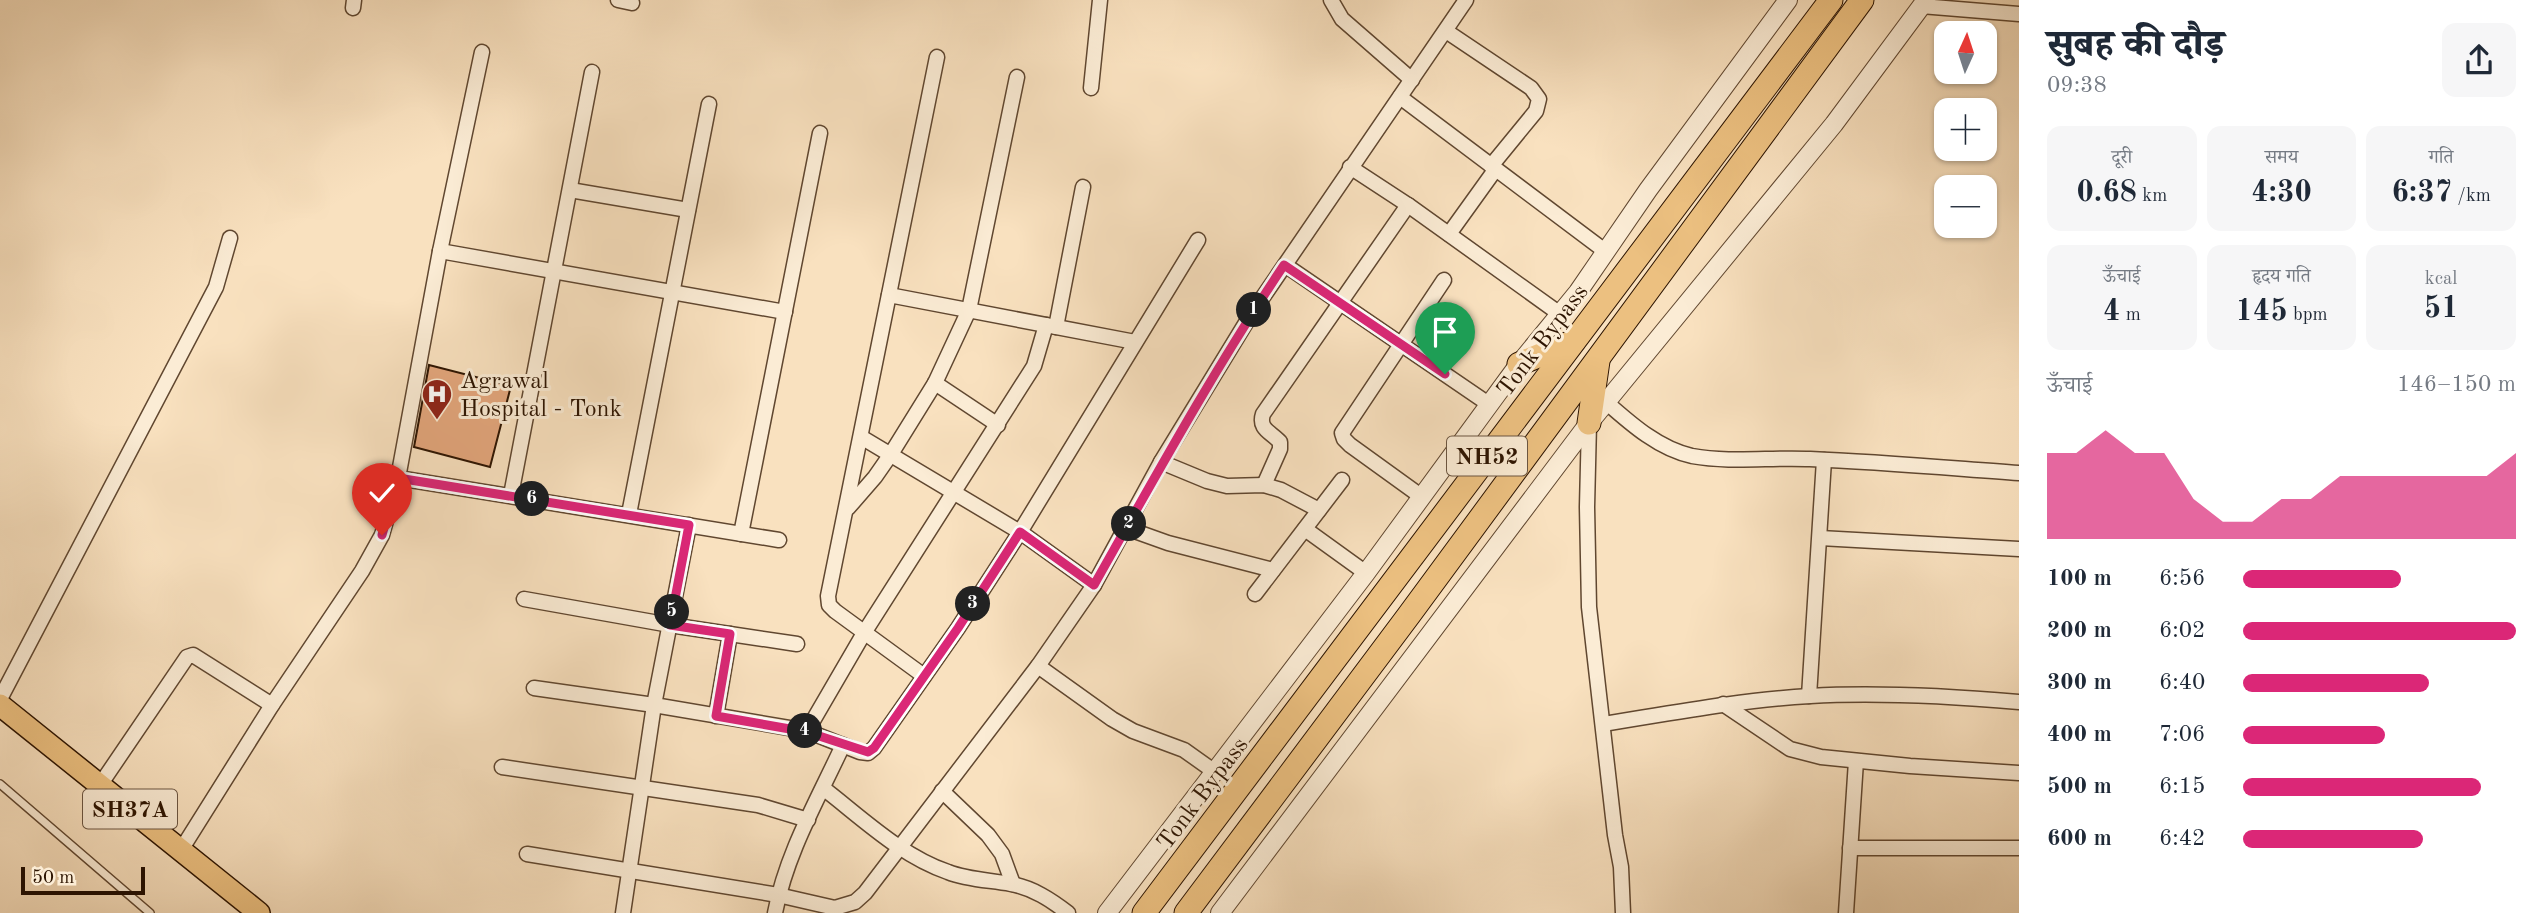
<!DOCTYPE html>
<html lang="hi">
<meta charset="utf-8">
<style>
body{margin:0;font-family:"Old Standard TT","Noto Serif Devanagari",serif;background:#f6f6f7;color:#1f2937;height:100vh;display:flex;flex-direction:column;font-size:26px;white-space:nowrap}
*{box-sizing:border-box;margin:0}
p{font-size:23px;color:#747a83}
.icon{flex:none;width:38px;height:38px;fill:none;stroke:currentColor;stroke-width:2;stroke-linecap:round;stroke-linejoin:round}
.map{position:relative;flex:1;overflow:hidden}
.sheet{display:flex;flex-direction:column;background:#fff;width:525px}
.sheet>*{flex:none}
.needle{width:46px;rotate:3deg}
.controls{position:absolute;left:1934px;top:21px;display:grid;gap:14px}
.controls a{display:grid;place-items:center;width:63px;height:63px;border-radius:14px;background:#fff;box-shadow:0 2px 5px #0004;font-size:35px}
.scale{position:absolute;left:21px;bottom:18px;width:124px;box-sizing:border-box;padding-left:7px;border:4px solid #2d1401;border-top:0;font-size:19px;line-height:24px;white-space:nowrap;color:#2d1401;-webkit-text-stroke:5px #fbecd5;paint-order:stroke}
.pin{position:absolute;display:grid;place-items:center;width:60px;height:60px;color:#fff;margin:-72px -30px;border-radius:50% 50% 50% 0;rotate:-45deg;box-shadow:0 0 7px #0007}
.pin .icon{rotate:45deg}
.km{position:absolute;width:35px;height:35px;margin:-18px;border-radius:50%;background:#222;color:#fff;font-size:19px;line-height:35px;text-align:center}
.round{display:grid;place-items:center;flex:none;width:74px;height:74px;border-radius:14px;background:#f6f6f7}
.summary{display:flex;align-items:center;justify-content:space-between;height:119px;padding:0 28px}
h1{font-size:38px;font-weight:800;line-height:52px}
.metrics{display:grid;grid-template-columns:repeat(3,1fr);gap:10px;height:119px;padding:7px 28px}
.metrics div{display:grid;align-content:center;border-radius:14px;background:#f6f6f7;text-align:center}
.metrics b{font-size:30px;font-weight:800}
.metrics small{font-size:19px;font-weight:400}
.metrics p{font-size:19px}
.chart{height:196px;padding:14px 28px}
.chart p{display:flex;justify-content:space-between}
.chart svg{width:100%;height:126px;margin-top:7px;fill:#db2777;opacity:.7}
ul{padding:0 28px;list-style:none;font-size:23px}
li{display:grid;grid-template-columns:112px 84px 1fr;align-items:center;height:52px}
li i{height:18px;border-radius:9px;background:#db2777}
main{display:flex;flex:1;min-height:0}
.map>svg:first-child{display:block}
.building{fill:#e3a67c;stroke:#2d1401;stroke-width:2}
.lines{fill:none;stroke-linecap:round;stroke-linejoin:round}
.service-casing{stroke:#604730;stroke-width:10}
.minor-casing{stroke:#604730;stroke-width:17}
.tertiary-casing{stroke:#604730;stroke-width:20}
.primary-casing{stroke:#2d1401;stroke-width:24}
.trunk-casing{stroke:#2d1401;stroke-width:25}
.service{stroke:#fbecd5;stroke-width:7}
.minor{stroke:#fbecd5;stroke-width:14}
.tertiary{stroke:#fbecd5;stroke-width:18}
.primary{stroke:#ecc080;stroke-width:21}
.trunk{stroke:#ecc080;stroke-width:23}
.route-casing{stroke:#fff;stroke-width:14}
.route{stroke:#db2777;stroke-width:9}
.labels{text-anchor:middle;stroke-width:6;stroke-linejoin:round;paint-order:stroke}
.shield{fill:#fbecd5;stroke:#6b5541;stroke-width:2}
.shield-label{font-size:23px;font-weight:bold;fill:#2d1401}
.street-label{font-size:24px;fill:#2d1401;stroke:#fbecd5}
.poi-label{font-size:24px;fill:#2d1401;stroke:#fbecd5;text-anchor:start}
</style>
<main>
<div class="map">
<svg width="2019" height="913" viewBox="0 0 2019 913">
<rect width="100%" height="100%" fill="#f9e1bf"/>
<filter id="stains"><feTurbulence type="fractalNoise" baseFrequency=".00286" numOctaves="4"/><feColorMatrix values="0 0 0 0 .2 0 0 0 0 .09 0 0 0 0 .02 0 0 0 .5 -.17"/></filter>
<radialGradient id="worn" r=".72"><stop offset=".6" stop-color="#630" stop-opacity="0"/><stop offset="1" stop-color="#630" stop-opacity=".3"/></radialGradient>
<!-- building -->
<path class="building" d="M 429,365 L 511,386 L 490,467 L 414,447 Z"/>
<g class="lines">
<!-- service casing -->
<g class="service-casing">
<path id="service" d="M 0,784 L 150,913"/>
</g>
<!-- minor casing -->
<g class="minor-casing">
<g id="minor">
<path d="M 618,0 L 632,3"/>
<path d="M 1331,0 L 1342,19 L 1412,80"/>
<path d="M 1921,6 L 2019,14"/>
<path d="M 353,8 L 354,0"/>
<path d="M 1446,31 L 1531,88 L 1539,99 L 1536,111 L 1491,166"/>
<path d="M 1091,88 L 1100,0"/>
<path d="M 1400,97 L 1605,251"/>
<path d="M 1350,167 L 1408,205 L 1560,314"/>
<path d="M 570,190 L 688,210"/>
<path d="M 1449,234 L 1495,170"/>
<path d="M 440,251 L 785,312"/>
<path d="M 1285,265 L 1490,405"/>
<path d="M 889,295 L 1135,342"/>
<path d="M 1056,327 L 1083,187"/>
<path d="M 935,383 L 998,425"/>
<path d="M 1606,402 C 1631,424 1659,449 1692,456 C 1731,463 1771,457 1810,459 C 1880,462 1949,468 2019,473"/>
<path d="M 1589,423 L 1587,507 L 1589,607 L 1615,835 L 1621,867 L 1623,913"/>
<path d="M 861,437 L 1020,532 L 1094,585"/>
<path d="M 1161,462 L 1207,481 L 1227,486 L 1264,485 L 1281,490 L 1319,510"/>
<path d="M 398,478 L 779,540"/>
<path d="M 1264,485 L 1280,449 L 1280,442 C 1271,432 1258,429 1263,414 L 1408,205"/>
<path d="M 511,495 L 592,72"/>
<path d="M 1422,497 L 1350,445 L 1344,439 L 1342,433 L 1444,280"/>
<path d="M 848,508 L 875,477 L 891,454 L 935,383 L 969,310 L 1017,77"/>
<path d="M 629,514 L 709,104"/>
<path d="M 1126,528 L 1168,543 L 1273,570"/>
<path d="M 1305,529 L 1366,573"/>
<path d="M 741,534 L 820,133"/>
<path d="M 1820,538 L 2019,549"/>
<path d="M 1255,594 L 1342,480"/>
<path d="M 524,599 L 670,625 L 797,644"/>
<path d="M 1038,666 L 1112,719 L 1133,731 L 1184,750 L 1215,772"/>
<path d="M 924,676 L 835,611 L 829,605 L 828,596 L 937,57"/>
<path d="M 534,688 L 654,705 L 807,731 L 860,752 L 868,753 L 874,748 L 958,628 L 1020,532 L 1198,240"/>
<path d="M 1809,696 L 1824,460"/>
<path d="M 0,699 L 216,287 L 230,238"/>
<path d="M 1723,704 L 1790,749 L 1821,757 L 1910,766 L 2019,773"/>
<path d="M 716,716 L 730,634"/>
<path d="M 1603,724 C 1672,713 1740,700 1810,696 C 1880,692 1949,696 2019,702"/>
<path d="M 807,731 L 864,633 L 1034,366 L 1046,325"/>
<path d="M 502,767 L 758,805 L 808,820"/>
<path d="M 100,785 L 187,657 L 193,655 L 272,705"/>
<path d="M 823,788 C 862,818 901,856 948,872 C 968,880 990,880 1011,884 C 1033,888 1051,900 1068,913"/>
<path d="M 942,791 L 988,835 L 1002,854 L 1013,884"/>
<path d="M 1850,848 L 2019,848"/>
<path d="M 181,850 L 272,705 L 362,571 L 382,535 L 398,478 L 440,251 L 482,52"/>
<path d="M 527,854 L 778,895 L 835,908 L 855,902 L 865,893 L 1038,666 L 1094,585 L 1161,462 L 1252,313 L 1466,0"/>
<path d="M 623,913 L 654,705 L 689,525"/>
<path d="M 775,913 C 786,854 818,799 843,745"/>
<path d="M 1846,913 L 1856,761"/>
</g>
</g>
<!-- tertiary casing -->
<g class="tertiary-casing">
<g id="tertiary">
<path d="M 1107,913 L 1366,573 L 1519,364 L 1578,292 L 1648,190 L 1788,0"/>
<path d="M 1220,913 L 1589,423 L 1834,124 L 1926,0"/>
</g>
</g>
<!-- primary casing -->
<g class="primary-casing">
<path id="primary" d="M 0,705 L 259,913"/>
</g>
<!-- trunk casing -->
<g class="trunk-casing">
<g id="trunk">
<path d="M 1519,364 L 1574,341"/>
<path d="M 1589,423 L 1598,361"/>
<path d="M 1144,913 L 1831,0"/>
<path d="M 1186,913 L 1409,615 L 1862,0"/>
</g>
</g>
<!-- service -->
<use href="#service" class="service"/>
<!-- minor -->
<use href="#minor" class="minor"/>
<!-- tertiary -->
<use href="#tertiary" class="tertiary"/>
<!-- primary -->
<use href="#primary" class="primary"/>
<!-- trunk -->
<use href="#trunk" class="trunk"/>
</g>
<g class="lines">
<!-- route casing -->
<g class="route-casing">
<path id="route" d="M 382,535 L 398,478 L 689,525 L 670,625 L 730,634 L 716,716 L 807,732 L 868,752 L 874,748 L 958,628 L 1020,532 L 1094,585 C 1155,477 1215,368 1284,265 L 1445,374"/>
</g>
<!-- route -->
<use href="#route" class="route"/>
</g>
<!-- icons -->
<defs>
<g id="hospital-pin" transform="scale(1.575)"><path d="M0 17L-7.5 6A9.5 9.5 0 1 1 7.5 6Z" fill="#8f2418" stroke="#fbecd5"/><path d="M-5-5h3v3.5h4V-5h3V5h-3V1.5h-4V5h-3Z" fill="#fff"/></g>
</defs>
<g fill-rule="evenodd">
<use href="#hospital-pin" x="437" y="394"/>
</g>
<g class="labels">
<!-- shield labels -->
<g class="shield">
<rect x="1447" y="436.5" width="80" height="39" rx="5"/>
<rect x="83" y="789.5" width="94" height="39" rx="5"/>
</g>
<g class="shield-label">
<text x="1487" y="464">NH52</text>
<text x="130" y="817">SH37A</text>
</g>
<!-- street labels -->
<g class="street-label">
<text transform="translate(1542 340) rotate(-53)" y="8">Tonk Bypass</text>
<text transform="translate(1202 793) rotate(-53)" y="8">Tonk Bypass</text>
</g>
<!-- poi labels -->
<g class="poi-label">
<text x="460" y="388">Agrawal<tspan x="460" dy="28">Hospital - Tonk</tspan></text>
</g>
</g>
<rect width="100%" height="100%" filter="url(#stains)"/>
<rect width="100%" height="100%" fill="url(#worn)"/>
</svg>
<div class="controls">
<a><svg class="needle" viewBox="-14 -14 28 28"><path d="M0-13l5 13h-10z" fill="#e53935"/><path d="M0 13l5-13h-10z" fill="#747a83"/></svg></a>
<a>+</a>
<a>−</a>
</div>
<div class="scale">50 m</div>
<div class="pin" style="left:1445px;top:374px;background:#1e9e55"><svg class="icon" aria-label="arrive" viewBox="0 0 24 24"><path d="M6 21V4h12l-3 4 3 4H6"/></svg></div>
<div class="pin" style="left:382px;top:535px;background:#d93025"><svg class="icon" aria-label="check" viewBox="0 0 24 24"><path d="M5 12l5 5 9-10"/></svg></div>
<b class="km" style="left:1254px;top:310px">1</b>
<b class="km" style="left:1129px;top:524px">2</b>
<b class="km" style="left:973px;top:604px">3</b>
<b class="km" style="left:805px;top:731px">4</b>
<b class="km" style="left:672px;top:612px">5</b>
<b class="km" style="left:532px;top:499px">6</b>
</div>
<section class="sheet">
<div class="summary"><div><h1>सुबह की दौड़</h1><p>09:38</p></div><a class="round"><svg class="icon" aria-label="share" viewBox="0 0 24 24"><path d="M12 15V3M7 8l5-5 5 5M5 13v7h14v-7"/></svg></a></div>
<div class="metrics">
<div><p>दूरी</p><b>0.68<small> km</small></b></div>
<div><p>समय</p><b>4:30</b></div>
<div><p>गति</p><b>6:37<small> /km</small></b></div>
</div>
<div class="metrics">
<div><p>ऊँचाई</p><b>4<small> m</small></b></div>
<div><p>हृदय गति</p><b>145<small> bpm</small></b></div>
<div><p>kcal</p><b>51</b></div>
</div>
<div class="chart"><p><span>ऊँचाई</span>146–150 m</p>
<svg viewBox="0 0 160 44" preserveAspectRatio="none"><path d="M0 44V14L10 14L20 6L30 14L40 14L50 30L60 38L70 38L80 30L90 30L100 22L110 22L120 22L130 22L140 22L150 22L160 14V44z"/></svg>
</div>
<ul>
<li><b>100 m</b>6:56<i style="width:58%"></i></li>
<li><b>200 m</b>6:02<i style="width:100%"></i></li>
<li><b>300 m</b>6:40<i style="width:68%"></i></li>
<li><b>400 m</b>7:06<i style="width:52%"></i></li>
<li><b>500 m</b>6:15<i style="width:87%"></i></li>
<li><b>600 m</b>6:42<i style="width:66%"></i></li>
</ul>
</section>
</main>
